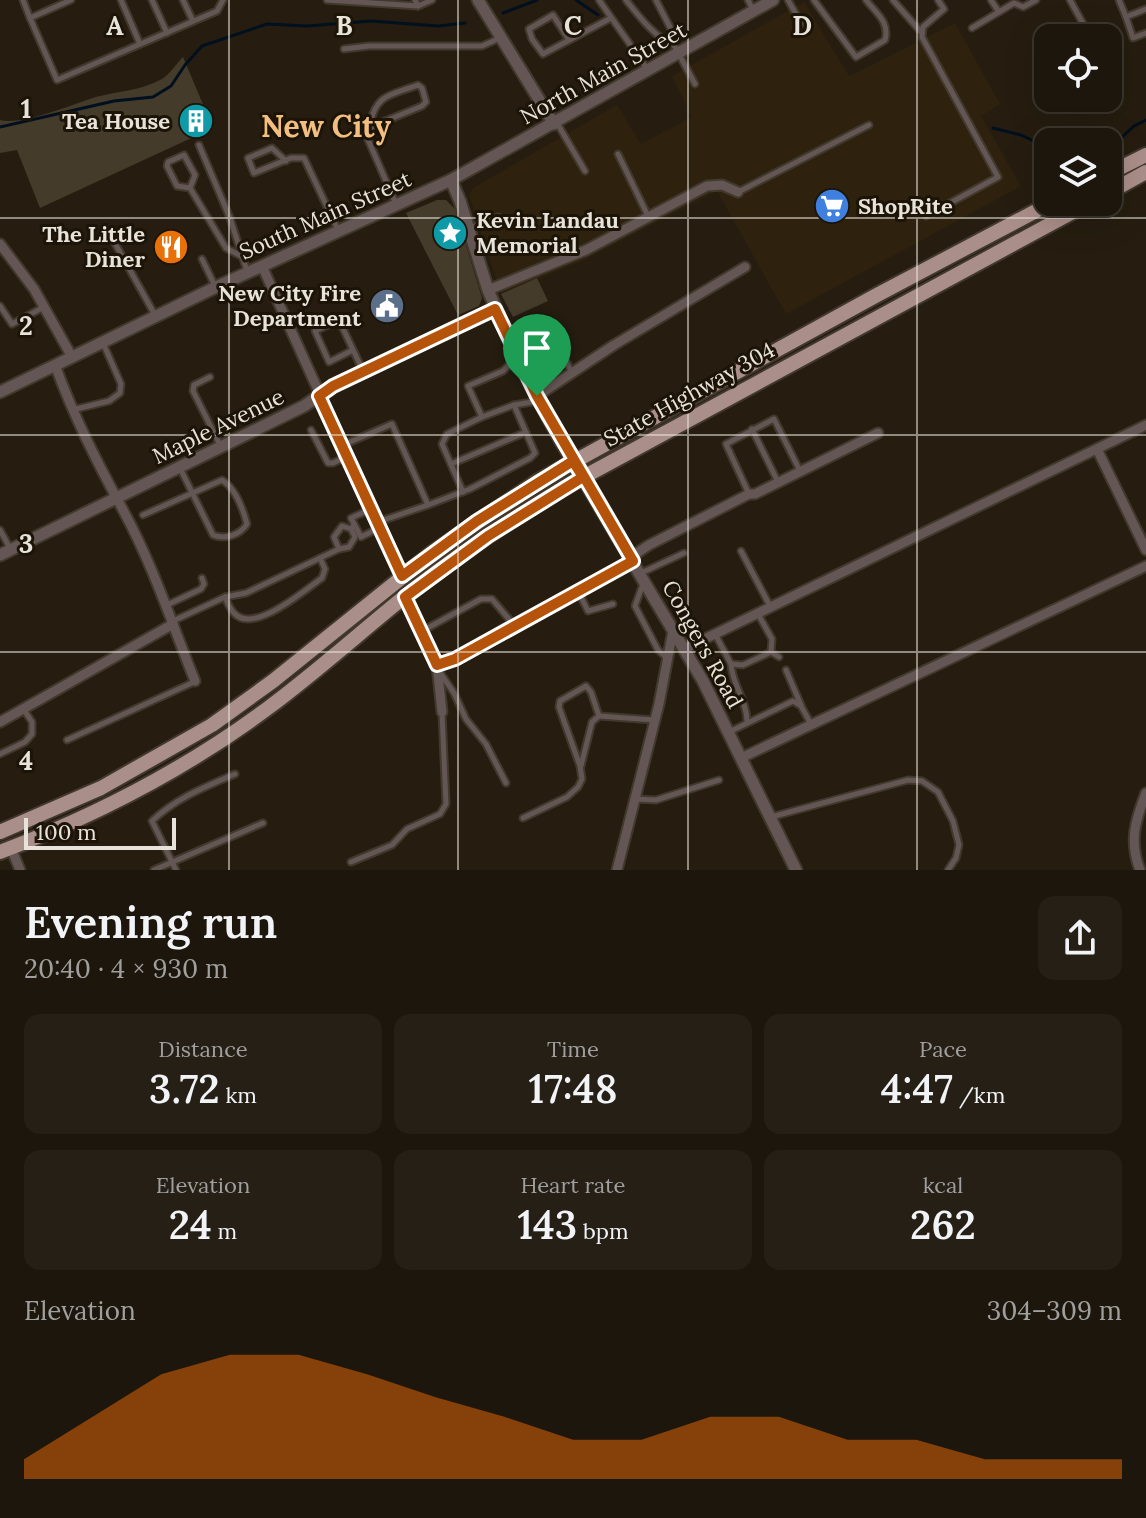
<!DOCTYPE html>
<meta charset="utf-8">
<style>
body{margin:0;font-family:Lora,serif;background:#251f15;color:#f1f3f6;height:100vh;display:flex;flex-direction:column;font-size:30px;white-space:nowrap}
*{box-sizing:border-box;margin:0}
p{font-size:26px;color:#a09f9d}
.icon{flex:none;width:44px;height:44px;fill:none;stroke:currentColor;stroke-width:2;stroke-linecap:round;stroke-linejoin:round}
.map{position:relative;height:870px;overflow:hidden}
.sheet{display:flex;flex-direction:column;background:#1c160c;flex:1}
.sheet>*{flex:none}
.fabs{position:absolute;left:1034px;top:24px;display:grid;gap:16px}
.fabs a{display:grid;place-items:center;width:88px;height:88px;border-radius:16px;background:#1c160c;box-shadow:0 8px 32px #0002,0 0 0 2px #3a352d;font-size:40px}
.scale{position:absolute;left:24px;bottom:20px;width:152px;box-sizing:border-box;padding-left:8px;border:4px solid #e8e3da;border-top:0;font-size:22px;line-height:28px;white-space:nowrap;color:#e8e3da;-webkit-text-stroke:6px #1c1407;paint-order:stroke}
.pin{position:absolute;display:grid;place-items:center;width:68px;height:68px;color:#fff;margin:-82px -34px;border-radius:50% 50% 50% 0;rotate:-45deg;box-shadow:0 0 8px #0007}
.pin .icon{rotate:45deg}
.round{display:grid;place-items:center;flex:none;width:84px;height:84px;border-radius:16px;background:#251f15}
.headline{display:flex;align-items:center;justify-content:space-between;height:136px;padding:0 24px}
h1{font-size:44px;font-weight:600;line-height:60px}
.stats{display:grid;grid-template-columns:repeat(3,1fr);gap:12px;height:136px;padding:8px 24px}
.stats div{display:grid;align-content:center;border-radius:16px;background:#251f15;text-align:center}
.stats b{font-size:40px;font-weight:600}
.stats small{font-size:22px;font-weight:400}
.stats p{font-size:22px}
.chart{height:224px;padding:16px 24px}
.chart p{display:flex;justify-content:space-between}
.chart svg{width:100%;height:144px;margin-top:8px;fill:#b45309;opacity:.7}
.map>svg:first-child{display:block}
.built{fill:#2e220f}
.green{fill:#453b2b}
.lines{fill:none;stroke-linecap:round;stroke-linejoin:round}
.stream{stroke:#00101e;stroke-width:3}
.service-casing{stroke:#41392c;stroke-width:9}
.minor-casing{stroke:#41392c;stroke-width:13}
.tertiary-casing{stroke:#41392c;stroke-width:15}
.primary-casing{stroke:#41392c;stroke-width:18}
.service{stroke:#645654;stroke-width:5}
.minor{stroke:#645654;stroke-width:9}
.tertiary{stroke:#645654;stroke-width:11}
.primary{stroke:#aa8e89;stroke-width:14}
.route-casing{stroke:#fff;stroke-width:16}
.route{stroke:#b45309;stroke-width:10}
.grid{fill:none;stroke:#e8e3da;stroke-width:2;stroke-opacity:0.55}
.labels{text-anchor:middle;stroke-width:6;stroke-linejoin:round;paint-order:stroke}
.street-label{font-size:22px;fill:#e8e3da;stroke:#1c1407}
.poi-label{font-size:22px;font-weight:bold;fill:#e8e3da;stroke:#1c1407;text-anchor:end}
.district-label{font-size:30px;font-weight:bold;fill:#f3bf80;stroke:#1c1407}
.grid-label{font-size:26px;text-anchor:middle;font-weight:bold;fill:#e8e3da;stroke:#1c1407;stroke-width:6;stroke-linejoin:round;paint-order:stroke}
</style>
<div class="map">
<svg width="1146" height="870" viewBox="0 0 1146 870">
<rect width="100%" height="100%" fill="#261d10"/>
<!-- built -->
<path class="built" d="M 804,2 L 849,76 L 955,23 L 1000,104 L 981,116 L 1021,186 L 786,314 L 717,191 L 584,260 L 501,294 L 469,195 L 473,188 L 617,105 L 641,144 L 692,117 L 672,76 Z"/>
<!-- green -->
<g class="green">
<path d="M 183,57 L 213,128 L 40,208 L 17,150 L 0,153 L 0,120 C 21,126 74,104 96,97 C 119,91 140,91 162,79 C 170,74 176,64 183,57 Z"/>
<path d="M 437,200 L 446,200 L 455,209 L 482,298 L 479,306 L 458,315 L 406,213 Z"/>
<path d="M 537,278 L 548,301 L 513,317 L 501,294 Z"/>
</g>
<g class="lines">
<!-- stream -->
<g class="stream">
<path d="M 576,0 L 598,15"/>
<path d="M 503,13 L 537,0"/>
<path d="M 0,127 L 114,101 L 153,97 L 171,86 L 185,65 L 202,46 L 267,24 L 307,26 L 371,21 L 438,26 L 465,23"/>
<path d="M 993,128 L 1021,135 L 1048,148"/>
<path d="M 1108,150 L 1134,126 L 1146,120"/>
</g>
<!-- service casing -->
<g class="service-casing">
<g id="service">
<path d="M 23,0 L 30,18"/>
<path d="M 71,0 L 30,18 L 57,80 L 217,11 L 223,0"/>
<path d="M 121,0 L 140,44"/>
<path d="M 152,0 L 167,33"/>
<path d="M 183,0 L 193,21"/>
<path d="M 327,0 L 418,6"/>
<path d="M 415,0 L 418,6 L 432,0"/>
<path d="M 599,0 L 648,70"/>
<path d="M 626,0 C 638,15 656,39 674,45"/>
<path d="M 656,0 L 674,35 L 674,45 L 695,84"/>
<path d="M 748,0 L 753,10"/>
<path d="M 788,0 L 801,23"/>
<path d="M 814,0 L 856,57 L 885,40 C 890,22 876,13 866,0"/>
<path d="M 893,0 L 921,32"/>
<path d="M 991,0 L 999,12"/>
<path d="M 1070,0 L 1091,38"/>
<path d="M 1119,0 L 1126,17 L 1146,9"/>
<path d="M 1126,17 L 1133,38 L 1146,33"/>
<path d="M 972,28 L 1014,3 L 1023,7 L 1036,0"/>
<path d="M 569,40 L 553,15 L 529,29 L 532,39 L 543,54 L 611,18"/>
<path d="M 344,49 L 369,46 L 482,46 L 500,38"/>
<path d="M 557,123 L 585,171"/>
<path d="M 373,126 L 370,124 C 376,94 391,95 418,85 L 422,88 L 426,102 L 422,106 L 373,126 L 366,135 L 396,204"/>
<path d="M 199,145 L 230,218 L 247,271"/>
<path d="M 618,154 L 648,216"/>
<path d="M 286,161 L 272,148 L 248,158 L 254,173 L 291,158 L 304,158 L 338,230"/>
<path d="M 190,188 L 195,175 L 184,155 L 168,162 L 167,166 L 177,186 L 190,188 L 226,248 L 241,256"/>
<path d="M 738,192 L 869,125"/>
<path d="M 926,216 L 998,177 L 922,37 L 923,27 L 944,9 L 938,0"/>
<path d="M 470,228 L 498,217"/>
<path d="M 107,229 L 155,315"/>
<path d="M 202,259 L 215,286"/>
<path d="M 0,306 L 12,324 L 44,307"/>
<path d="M 532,322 L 544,343 L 565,359 L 572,373"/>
<path d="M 353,350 L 329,362 L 315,331 L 339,320 L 363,371"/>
<path d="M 516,358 L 503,371 L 468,386 L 482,417 L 514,405 L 538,401"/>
<path d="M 210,377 L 194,385 L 193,391 L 221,447"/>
<path d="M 72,410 L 109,401 L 120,393 L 121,384 L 103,343"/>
<path d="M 752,429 L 778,482"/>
<path d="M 311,430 L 328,463 L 333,463 L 348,456"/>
<path d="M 343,445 L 392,424 L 428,505 L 378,522"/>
<path d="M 451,464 L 526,432"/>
<path d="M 463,492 L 442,444 L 447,434 L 482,417"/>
<path d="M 749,494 L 726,444 L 774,419 L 800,471"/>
<path d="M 428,505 L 470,489 L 530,458 L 535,453 L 514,405"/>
<path d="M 371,509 L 351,518 L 361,537 L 379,528"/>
<path d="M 143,515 L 222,480 C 235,488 243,509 247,524 C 240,535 225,540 213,535 L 180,468"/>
<path d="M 351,529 L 355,537 L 349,547 L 339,549 L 334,537 L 342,526 L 351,529 L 354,525"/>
<path d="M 0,530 L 11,550"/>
<path d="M 741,551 L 770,606"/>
<path d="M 641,573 L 684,553"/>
<path d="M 644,581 L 635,606 L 658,650 L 668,659"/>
<path d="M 578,591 L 588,611 L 613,604"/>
<path d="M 225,597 C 227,602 230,609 234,613 C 253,635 305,590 322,578 L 325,569 L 320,558"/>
<path d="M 167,605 L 201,589 L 204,584 L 202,578"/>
<path d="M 758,614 L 772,639 L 771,652"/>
<path d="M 173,621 L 225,597 L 246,593 L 339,549"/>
<path d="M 422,631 L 481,599 L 492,599 L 514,625"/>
<path d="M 715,634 L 731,664 L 743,665 L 771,652"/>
<path d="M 771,652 L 779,657"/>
<path d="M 731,664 C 732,684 747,701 747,721"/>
<path d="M 786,670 L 801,705"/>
<path d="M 439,671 L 454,693 L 466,719 L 486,744 L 506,783"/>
<path d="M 729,732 L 793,701 L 801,706 L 811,724"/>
<path d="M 67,740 L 194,682"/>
<path d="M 0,754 L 25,742 L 32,734 L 32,722 L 24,710"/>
<path d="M 581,766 L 592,722 L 599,716"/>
<path d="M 635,799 L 656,800 L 719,780"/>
<path d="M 771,817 L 908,780 L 922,781 L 938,792 L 953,821 L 959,845 L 956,858 L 948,870"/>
<path d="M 523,818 L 567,797 L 578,787 L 582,779 L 580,766 L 559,707 L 560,701 L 586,686 L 591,692 L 599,716 L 654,720"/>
<path d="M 351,862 L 392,845 L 407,829 L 440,814 L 446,804 L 442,713"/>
<path d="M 154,870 L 263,823"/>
<path d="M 176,870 L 152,821 C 176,798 205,787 235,774"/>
</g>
</g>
<!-- minor casing -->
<g class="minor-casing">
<g id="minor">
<path d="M 0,244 L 34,289 L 72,357"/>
<path d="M 262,266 L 402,576"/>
<path d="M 488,290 L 586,250 L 707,186 L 722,185 L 738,192"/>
<path d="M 55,365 C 74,417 97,462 123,510 C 153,565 172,624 195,681"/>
<path d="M 537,396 L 614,345 L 745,267"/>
<path d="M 1097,449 L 1146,550"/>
<path d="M 405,597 L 437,665 L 442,712"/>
<path d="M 684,649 L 1146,425"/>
<path d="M 437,665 L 455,659 L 503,630 L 633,561 L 637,553 L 649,545 L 749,494 L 755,494 L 878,433"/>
<path d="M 0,722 L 173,624"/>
<path d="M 741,758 L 1146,566"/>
<path d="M 11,848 L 20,870"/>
<path d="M 617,870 L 659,704 L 673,630"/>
<path d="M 1140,870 C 1129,842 1135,821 1146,793"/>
</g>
</g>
<!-- tertiary casing -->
<g class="tertiary-casing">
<g id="tertiary">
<path d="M 478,0 L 554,124"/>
<path d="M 451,180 L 460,201 L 488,290 L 523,371 L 560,440 L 703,681 L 796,870"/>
<path d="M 0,392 L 216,287 L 451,180 L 773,0"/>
<path d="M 0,555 L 304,406 L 333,386 L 495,309"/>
</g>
</g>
<!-- primary casing -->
<g class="primary-casing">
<g id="primary">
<path d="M 1108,174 L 1146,155"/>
<path d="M 1108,193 L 1146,172"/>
<path d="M 0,832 L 101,788 L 212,725 L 273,681 L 431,554 L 537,482 L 877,295 L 1053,202"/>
<path d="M 0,852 C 95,816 186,769 268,708 C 318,671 365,628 414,589 C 462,552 513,518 565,487 L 1091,202"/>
</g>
</g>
<!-- service -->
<use href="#service" class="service"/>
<!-- minor -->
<use href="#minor" class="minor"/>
<!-- tertiary -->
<use href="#tertiary" class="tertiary"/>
<!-- primary -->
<use href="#primary" class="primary"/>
</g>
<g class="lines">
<!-- route casing -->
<g class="route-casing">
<path id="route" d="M 537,396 L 495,309 L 333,386 L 319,396 L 402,576 L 477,521 L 573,461 L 583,477 L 488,536 L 405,597 L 437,665 L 455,659 L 633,561 L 537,396"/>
</g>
<!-- route -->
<use href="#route" class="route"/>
</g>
<!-- grid -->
<path class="grid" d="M 229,0 L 229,870M 458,0 L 458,870M 688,0 L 688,870M 917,0 L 917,870M 0,218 L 1146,218M 0,435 L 1146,435M 0,652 L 1146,652"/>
<!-- icons -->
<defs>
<g id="building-disc" transform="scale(1.8)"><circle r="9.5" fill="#0f9aa8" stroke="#1c1407"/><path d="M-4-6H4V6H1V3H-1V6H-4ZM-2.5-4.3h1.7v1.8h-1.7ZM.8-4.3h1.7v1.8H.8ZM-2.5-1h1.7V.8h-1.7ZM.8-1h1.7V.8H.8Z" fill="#fff"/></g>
<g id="supermarket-disc" transform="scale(1.8)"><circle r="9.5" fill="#3f7fe0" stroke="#1c1407"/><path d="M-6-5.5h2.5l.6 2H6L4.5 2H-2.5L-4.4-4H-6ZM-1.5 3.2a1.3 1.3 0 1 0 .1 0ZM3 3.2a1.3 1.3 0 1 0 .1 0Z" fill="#fff"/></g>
<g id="sight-disc" transform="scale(1.8)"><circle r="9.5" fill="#0f9aa8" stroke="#1c1407"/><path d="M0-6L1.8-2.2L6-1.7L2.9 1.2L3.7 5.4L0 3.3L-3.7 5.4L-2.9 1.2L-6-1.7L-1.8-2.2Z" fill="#fff"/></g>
<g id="restaurant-disc" transform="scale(1.8)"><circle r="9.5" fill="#e8710a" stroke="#1c1407"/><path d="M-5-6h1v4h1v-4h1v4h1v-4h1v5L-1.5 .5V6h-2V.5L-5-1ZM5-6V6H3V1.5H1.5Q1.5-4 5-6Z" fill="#fff"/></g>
<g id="civic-disc" transform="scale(1.8)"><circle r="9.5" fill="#5c6f8a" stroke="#1c1407"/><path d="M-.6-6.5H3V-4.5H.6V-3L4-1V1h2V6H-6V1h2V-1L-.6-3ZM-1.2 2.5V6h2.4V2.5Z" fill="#fff"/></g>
</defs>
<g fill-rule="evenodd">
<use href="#building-disc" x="196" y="121"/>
<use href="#supermarket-disc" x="832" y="206"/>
<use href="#sight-disc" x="450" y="233"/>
<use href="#restaurant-disc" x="171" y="247"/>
<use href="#civic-disc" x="387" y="306"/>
</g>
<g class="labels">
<!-- street labels -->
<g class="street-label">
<text transform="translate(603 73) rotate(-29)" y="8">North Main Street</text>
<text transform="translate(325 215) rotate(-24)" y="8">South Main Street</text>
<text transform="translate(689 394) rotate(-29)" y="8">State Highway 304</text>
<text transform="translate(218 426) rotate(-26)" y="8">Maple Avenue</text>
<text transform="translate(703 644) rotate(61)" y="8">Congers Road</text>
</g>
<!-- poi labels -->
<g class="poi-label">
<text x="170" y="129">Tea House</text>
<text x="858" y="214" text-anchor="start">ShopRite</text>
<text x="476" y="228" text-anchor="start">Kevin Landau<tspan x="476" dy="25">Memorial</tspan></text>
<text x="145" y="242">The Little<tspan x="145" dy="25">Diner</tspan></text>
<text x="361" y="301">New City Fire<tspan x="361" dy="25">Department</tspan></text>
</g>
<!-- district labels -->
<g class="district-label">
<text x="326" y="137">New City</text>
</g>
</g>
<g class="grid-label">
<text x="115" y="35">A</text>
<text x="344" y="35">B</text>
<text x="573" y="35">C</text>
<text x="802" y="35">D</text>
<text x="26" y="118">1</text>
<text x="26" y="335">2</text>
<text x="26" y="553">3</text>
<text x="26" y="770">4</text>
</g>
</svg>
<div class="fabs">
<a><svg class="icon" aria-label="locate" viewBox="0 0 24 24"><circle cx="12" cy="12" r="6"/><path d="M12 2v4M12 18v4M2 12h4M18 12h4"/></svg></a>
<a><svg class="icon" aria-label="layers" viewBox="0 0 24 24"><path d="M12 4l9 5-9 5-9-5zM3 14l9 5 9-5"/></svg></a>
</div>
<div class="scale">100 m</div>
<div class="pin" style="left:537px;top:396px;background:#1e9e55"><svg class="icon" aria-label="arrive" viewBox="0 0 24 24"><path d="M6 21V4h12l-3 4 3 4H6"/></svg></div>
</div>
<section class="sheet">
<div class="headline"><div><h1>Evening run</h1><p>20:40 · 4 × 930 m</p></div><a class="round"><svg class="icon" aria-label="share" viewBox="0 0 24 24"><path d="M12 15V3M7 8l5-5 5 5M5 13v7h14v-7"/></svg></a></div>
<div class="stats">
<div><p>Distance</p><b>3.72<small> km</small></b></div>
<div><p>Time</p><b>17:48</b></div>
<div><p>Pace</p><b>4:47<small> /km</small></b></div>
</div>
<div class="stats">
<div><p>Elevation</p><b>24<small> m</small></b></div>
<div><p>Heart rate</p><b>143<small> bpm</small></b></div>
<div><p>kcal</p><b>262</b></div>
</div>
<div class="chart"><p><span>Elevation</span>304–309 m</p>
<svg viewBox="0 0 160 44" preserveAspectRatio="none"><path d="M0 44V38L10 25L20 12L30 6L40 6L50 12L60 19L70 25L80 32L90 32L100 25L110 25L120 32L130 32L140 38L150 38L160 38V44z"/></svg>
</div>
</section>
